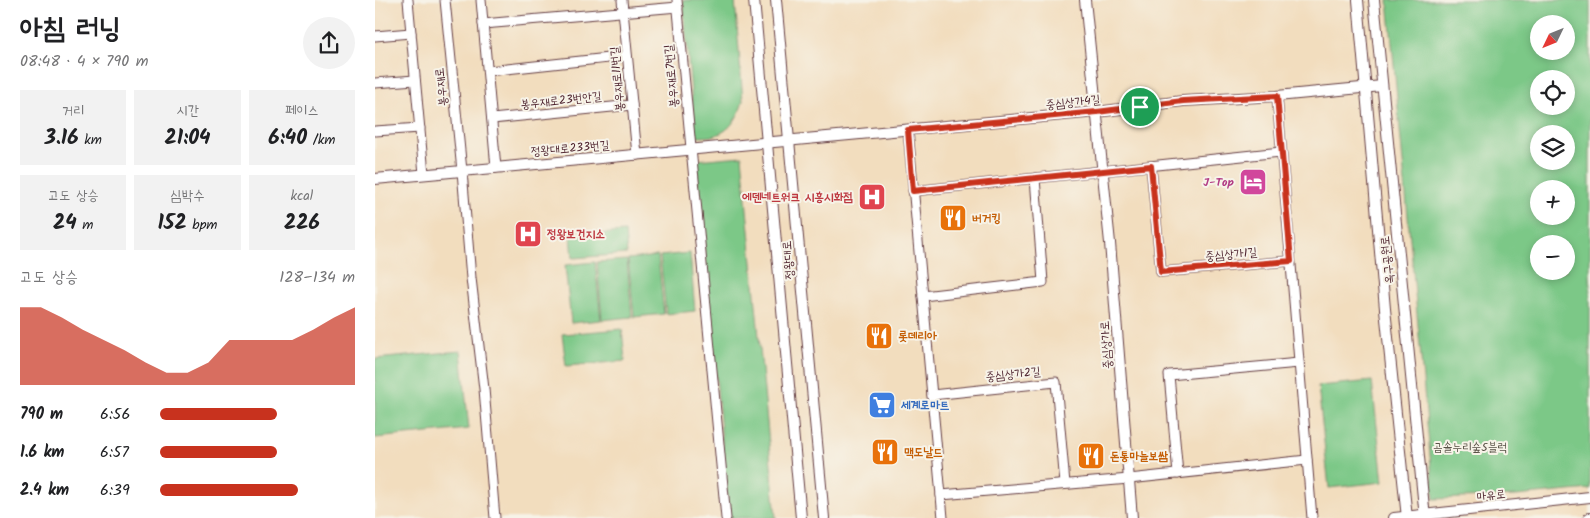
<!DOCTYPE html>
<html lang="ko">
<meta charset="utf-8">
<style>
body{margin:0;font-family:Kalam,"Poor Story",sans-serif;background:#f2f2f2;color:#202124;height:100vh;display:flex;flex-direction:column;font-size:19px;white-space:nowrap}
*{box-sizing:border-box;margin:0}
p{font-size:16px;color:#757577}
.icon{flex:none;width:28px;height:28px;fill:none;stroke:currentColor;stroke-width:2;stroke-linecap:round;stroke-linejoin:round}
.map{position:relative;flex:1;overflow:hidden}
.sheet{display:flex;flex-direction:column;background:#fff;width:375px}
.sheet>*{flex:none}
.needle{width:32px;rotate:227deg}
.tools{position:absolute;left:1155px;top:15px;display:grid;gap:10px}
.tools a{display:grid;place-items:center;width:45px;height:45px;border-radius:50%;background:#fff;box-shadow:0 2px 8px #0003;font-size:25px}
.pin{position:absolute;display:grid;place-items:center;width:42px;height:42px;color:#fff;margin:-21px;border:2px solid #fff;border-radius:50%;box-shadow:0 1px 5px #0007}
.round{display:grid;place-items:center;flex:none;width:52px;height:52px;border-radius:26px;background:#f2f2f2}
.summary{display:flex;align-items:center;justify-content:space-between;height:85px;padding:0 20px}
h1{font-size:28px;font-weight:800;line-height:38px}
.metrics{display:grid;grid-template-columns:repeat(3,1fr);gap:8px;height:85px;padding:5px 20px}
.metrics div{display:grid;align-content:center;border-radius:0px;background:#f2f2f2;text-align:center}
.metrics b{font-size:21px;font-weight:800}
.metrics small{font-size:14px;font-weight:400}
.metrics p{font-size:14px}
.chart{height:140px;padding:10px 20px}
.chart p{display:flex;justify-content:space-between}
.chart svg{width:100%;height:90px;margin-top:5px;fill:#c8321e;opacity:.7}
ul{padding:0 20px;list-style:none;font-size:16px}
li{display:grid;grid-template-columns:80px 60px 1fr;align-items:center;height:38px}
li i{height:12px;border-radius:6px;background:#c8321e}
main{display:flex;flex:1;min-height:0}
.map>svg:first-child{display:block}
.green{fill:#7bc887;stroke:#627459;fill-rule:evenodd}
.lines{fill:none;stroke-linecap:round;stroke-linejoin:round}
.minor-casing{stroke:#633c41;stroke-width:11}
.tertiary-casing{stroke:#633c41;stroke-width:12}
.minor{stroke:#fff;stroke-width:9}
.tertiary{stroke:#fff;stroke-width:10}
.route-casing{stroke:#fff;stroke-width:10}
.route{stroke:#c8321e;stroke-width:6}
.labels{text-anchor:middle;stroke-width:4;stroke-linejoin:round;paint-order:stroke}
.street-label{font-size:12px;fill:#4a1f2b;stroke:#f7f3e8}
.hotel-label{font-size:12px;font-weight:bold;fill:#b23c85;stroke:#f7f3e8;text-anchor:end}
.health-label{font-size:12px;font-weight:bold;fill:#be3a42;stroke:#f7f3e8;text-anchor:end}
.food-label{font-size:12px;font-weight:bold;fill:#c56008;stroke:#f7f3e8;text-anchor:start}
.shop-label{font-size:12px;font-weight:bold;fill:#366cbe;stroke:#f7f3e8;text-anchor:start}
.park-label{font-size:12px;fill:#595247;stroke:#f7f3e8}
</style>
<main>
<section class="sheet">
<div class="summary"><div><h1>아침 러닝</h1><p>08:48 · 4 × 790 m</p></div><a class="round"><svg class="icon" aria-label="share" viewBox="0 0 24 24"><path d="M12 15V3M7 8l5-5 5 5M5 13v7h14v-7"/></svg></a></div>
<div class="metrics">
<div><p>거리</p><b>3.16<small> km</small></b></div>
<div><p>시간</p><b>21:04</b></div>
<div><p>페이스</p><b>6:40<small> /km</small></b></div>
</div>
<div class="metrics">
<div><p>고도 상승</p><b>24<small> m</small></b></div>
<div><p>심박수</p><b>152<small> bpm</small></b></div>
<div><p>kcal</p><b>226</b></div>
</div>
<div class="chart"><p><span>고도 상승</span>128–134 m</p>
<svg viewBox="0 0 160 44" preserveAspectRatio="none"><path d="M0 44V6L10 6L20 11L30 17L40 22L50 27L60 33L70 38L80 38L90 33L100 22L110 22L120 22L130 22L140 17L150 11L160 6V44z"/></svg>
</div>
<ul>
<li><b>790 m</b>6:56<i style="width:60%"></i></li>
<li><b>1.6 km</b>6:57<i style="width:60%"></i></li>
<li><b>2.4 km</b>6:39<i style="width:71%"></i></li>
</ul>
</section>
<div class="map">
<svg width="1215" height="518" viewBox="0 0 1215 518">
<rect width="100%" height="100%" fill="#f7f3e8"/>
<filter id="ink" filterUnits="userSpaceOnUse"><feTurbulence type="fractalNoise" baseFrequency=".02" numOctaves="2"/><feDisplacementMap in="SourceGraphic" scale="10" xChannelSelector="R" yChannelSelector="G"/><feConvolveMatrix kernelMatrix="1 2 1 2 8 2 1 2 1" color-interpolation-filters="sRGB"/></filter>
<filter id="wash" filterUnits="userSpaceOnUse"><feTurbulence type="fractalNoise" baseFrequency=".0096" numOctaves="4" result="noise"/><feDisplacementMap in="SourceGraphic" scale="20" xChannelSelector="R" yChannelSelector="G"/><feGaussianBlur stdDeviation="1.12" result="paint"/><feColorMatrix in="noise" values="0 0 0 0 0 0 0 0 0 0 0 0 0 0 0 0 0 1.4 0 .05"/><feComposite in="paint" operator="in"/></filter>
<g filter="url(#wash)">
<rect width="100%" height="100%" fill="#f2ddbe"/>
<!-- green -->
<g class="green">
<path d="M 308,0 L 360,0 L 368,101 C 364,115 357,130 341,135 C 335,137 327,137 320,137 Z"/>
<path d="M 1013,0 L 1215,0 L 1215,489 L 1141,496 L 1059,499 ZM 1164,24 L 1191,24 L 1191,51 L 1164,51 ZM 1164,79 L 1191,79 L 1191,106 L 1164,106 ZM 1164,134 L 1191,134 L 1191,161 L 1164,161 ZM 1164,189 L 1191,189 L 1191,216 L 1164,216 ZM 1164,244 L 1191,244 L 1191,271 L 1164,271 Z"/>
<path d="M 367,156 L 401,518 L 354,518 L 321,160 Z"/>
<path d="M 250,232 L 252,254 L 198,258 L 196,236 Z"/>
<path d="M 315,253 L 320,311 L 291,314 L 285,256 Z"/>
<path d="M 283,256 L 289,314 L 259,317 L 253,259 Z"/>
<path d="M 252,260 L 257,317 L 227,320 L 222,262 Z"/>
<path d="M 220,262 L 226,320 L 196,323 L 190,265 Z"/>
<path d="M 247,329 L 250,361 L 191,366 L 187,334 Z"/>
<path d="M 86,351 L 94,429 L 0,438 L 0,359 Z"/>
<path d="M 997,381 L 1008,482 L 954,488 L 943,386 Z"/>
</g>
</g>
<g filter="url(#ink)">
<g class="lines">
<!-- minor casing -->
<g class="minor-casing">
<g id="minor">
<path d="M 33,0 L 49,174"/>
<path d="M 70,0 L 87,171 L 96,278 L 109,389 L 120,518"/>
<path d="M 106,0 L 121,168"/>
<path d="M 247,0 L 262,155"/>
<path d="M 302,0 L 351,518"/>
<path d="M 108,24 L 303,7"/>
<path d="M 0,36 L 36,33"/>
<path d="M 113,71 L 252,56"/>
<path d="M 0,83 L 40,80"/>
<path d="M 902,96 L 937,518"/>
<path d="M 117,119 L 257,105"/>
<path d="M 533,130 L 568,518"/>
<path d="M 0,131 L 45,128"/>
<path d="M 776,166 L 786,272 L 915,261"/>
<path d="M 538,191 L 906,152"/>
<path d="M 548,296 L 668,282 L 660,178"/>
<path d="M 557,395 L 681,382 L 690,484"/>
<path d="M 803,474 L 794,375 L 924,363"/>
<path d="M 566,495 L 754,479 L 932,460"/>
</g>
</g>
<!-- tertiary casing -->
<g class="tertiary-casing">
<g id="tertiary">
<path d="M 379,0 L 426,518"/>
<path d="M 401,0 L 449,518"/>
<path d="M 710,0 L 735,243 L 757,518"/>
<path d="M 983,0 L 1010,309 L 1032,518"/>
<path d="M 999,0 L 1050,518"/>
<path d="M 0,179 L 722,112 L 808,101 L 902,96 L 1007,86"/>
<path d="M 1019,518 L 1215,497"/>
<path d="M 1214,518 L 1215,518"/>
</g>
</g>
<!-- minor -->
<use href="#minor" class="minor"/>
<!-- tertiary -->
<use href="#tertiary" class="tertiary"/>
</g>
</g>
<g class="lines" filter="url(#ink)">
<!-- route casing -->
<g class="route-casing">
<path id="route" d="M 902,96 L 916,261 L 786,272 L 776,166 L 538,191 L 533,130 L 722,112 L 808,101 Z"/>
</g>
<!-- route -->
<use href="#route" class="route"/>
</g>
<!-- icons -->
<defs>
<g id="hotel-square" transform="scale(1.4375)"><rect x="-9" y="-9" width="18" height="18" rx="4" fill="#d1479c" stroke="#f7f3e8"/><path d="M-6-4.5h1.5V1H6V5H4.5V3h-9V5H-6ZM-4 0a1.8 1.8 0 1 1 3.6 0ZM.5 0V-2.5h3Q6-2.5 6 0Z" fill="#fff"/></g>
<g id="hospital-square" transform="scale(1.4375)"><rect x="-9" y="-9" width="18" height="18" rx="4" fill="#e0444e" stroke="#f7f3e8"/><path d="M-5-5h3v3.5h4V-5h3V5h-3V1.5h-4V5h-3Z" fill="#fff"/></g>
<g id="restaurant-square" transform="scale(1.4375)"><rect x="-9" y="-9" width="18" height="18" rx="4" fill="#e8710a" stroke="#f7f3e8"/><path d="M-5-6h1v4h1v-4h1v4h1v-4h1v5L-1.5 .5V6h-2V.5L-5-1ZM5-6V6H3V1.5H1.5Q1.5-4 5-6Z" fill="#fff"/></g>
<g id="supermarket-square" transform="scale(1.4375)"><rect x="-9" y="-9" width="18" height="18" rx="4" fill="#3f7fe0" stroke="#f7f3e8"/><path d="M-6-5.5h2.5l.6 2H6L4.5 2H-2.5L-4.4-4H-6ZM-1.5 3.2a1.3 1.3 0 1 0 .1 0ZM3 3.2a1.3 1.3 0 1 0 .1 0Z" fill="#fff"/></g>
</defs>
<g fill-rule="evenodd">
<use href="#hotel-square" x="878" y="182"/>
<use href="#hospital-square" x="497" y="197"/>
<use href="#restaurant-square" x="578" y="218"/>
<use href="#hospital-square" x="153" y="234"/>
<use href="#restaurant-square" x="504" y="336"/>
<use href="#supermarket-square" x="507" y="405"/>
<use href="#restaurant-square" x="510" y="452"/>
<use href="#restaurant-square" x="716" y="456"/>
</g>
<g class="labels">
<!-- street labels -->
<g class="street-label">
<text transform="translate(296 76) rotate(-95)" y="4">봉우재로7번길</text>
<text transform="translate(242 79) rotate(-95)" y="4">봉우재로11번길</text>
<text transform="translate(66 87) rotate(-96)" y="4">봉우재로</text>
<text transform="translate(186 100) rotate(-6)" y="4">봉우재로23번안길</text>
<text transform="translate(698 102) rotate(-6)" y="4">중심상가4길</text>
<text transform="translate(195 148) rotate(-5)" y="4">정왕대로233번길</text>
<text transform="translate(856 254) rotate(-5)" y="4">중심상가1길</text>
<text transform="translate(413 260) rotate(-95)" y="4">정왕대로</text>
<text transform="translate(1012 260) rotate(-96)" y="4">옥구공원로</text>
<text transform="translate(731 345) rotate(-94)" y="4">중심상가로</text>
<text transform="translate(638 374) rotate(-6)" y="4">중심상가2길</text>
<text transform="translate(1116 495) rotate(-6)" y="4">마유로</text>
</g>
<!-- hotel labels -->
<g class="hotel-label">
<text x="859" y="186">J-Top</text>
</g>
<!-- health labels -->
<g class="health-label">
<text x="478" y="201">에덴네트워크 시흥시화점</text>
<text x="172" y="238" text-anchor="start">정왕보건지소</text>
</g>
<!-- food labels -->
<g class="food-label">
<text x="597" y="222">버거킹</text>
<text x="523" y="340">롯데리아</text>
<text x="529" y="456">맥도날드</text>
<text x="735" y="460">돈통마늘보쌈</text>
</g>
<!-- shop labels -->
<g class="shop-label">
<text x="526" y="409">세계로마트</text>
</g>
<!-- park labels -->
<g class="park-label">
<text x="1095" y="451">곰솔누리숲5블럭</text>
</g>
</g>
</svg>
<div class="tools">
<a><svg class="needle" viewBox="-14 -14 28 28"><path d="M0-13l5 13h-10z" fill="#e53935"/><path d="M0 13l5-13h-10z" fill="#757577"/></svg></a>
<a><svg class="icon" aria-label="locate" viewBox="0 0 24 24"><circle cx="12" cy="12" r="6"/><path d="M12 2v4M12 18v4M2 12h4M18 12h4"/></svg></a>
<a><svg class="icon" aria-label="layers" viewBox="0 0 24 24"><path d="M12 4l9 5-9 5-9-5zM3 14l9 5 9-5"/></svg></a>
<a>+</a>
<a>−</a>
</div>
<div class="pin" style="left:765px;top:107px;background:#1e9e55"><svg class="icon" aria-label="arrive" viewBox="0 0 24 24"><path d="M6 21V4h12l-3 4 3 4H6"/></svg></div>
</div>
</main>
